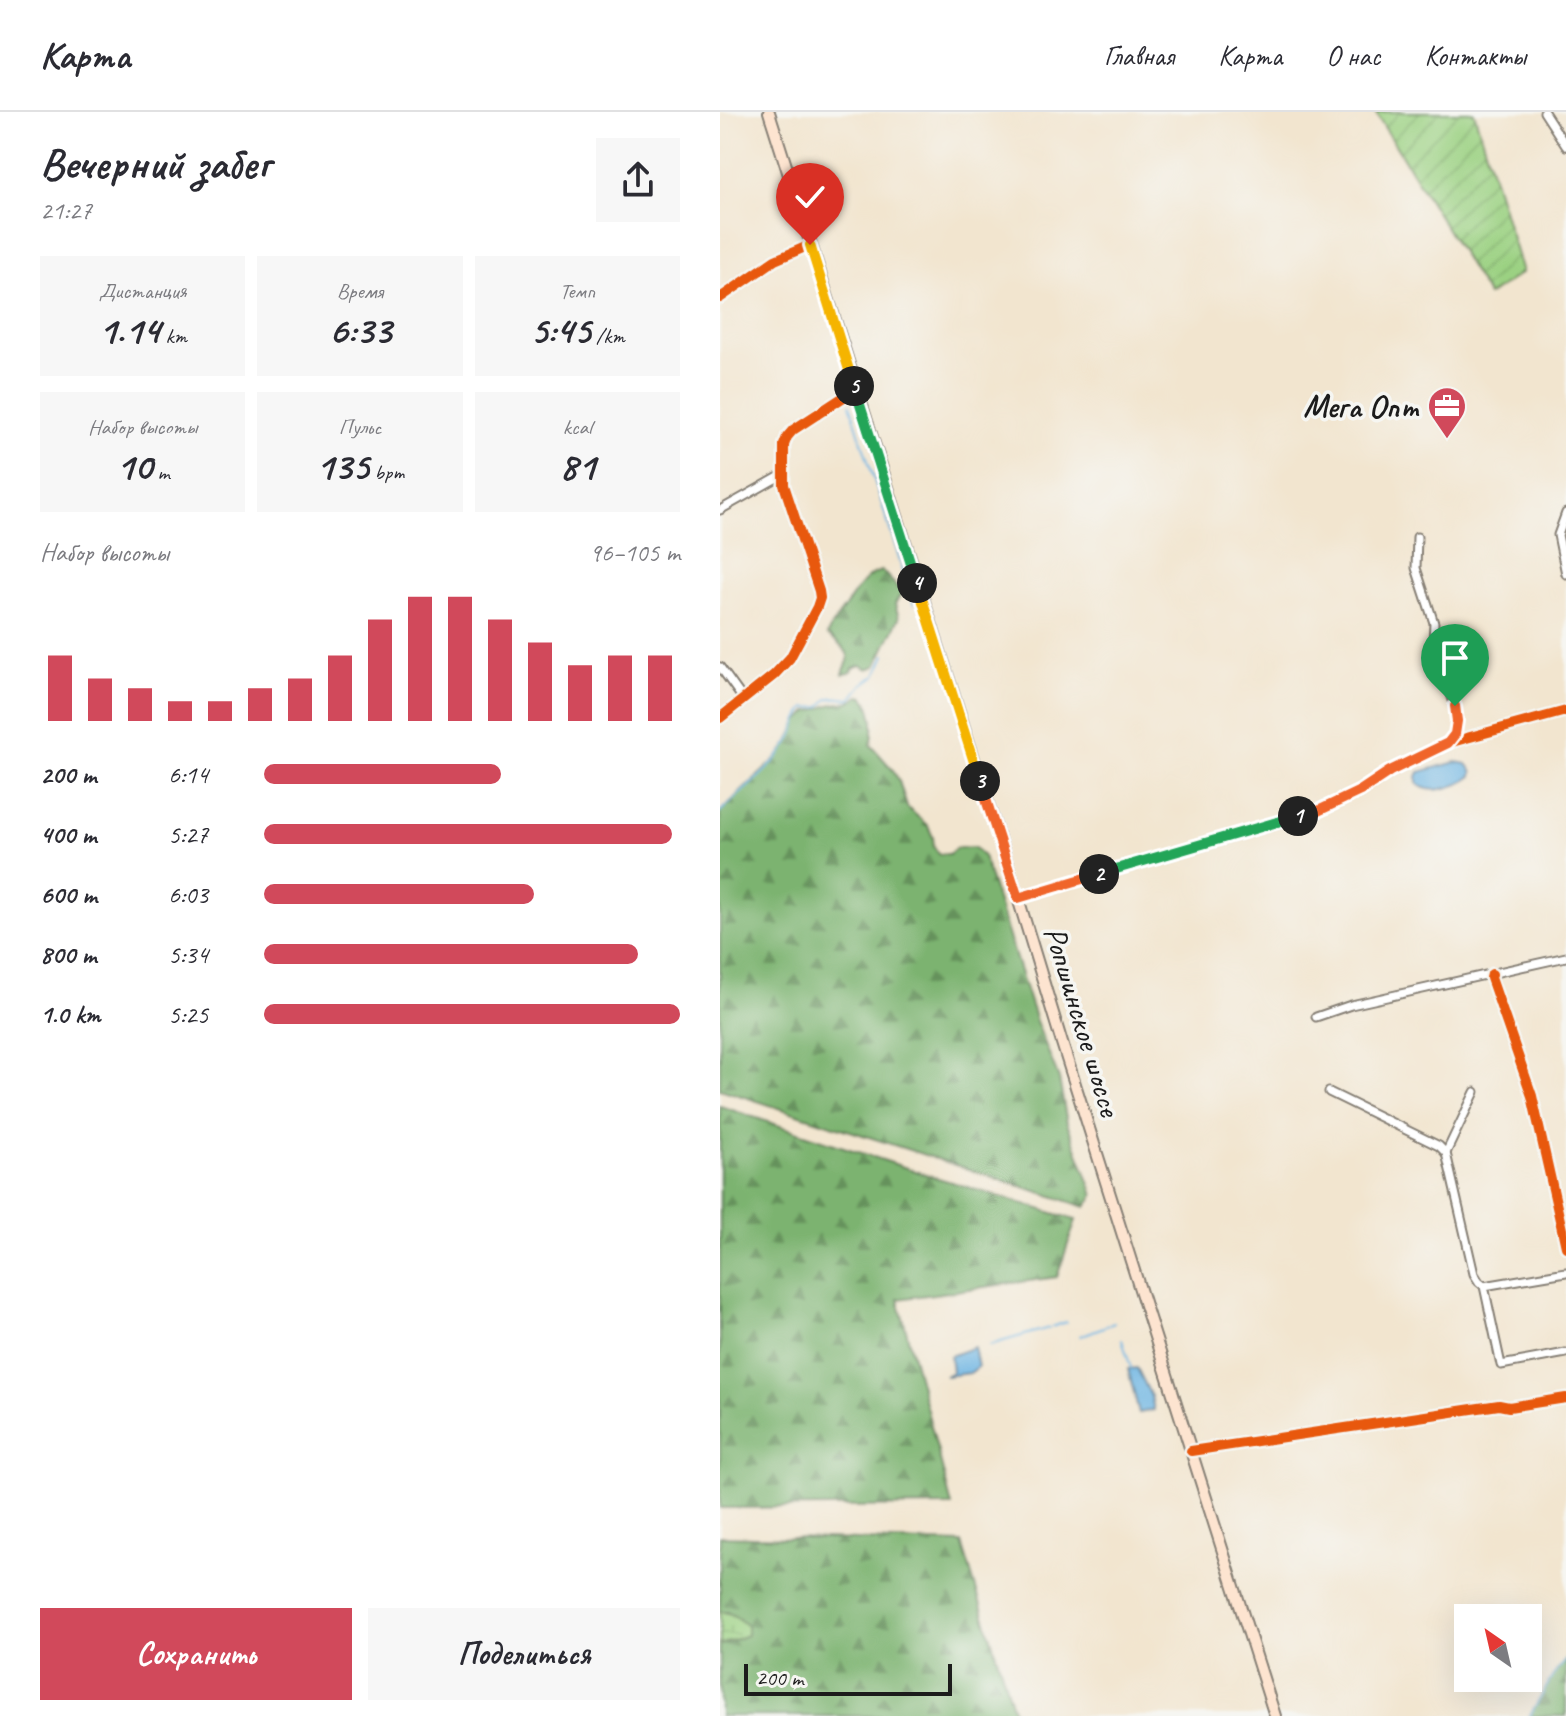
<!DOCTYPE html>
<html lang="ru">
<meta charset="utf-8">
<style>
body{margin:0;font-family:Caveat,sans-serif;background:#f7f7f7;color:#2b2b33;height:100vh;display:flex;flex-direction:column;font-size:30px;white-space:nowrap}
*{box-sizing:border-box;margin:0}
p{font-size:26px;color:#7c7c81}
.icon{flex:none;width:44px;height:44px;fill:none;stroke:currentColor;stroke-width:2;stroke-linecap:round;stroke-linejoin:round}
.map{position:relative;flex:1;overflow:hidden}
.drawer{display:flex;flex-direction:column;background:#fff;width:720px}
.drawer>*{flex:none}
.needle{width:52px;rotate:326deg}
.fabs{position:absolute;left:734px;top:1492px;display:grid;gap:16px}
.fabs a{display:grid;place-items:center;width:88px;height:88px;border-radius:0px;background:#fff;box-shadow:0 8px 32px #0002;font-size:40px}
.scale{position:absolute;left:24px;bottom:20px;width:208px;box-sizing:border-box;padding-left:8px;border:4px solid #1c1c1c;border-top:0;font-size:22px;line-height:28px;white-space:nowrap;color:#1c1c1c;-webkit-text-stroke:6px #f6f6f2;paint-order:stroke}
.pin{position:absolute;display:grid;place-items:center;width:68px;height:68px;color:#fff;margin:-82px -34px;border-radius:50% 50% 50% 0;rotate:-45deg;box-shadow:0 0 8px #0007}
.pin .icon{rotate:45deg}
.km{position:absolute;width:40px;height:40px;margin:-20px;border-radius:50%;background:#222;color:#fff;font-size:22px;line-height:40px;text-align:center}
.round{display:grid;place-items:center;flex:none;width:84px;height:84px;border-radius:0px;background:#f7f7f7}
.overview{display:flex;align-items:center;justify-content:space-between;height:136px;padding:0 40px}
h1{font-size:44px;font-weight:700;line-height:60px}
.stats{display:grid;grid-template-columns:repeat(3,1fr);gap:12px;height:136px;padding:8px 40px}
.stats div{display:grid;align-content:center;border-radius:0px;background:#f7f7f7;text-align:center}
.stats b{font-size:40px;font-weight:700}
.stats small{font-size:22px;font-weight:400}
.stats p{font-size:22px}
.chart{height:224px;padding:16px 40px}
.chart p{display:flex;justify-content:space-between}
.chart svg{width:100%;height:144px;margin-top:8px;stroke:#d1495b;stroke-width:6}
.button{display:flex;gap:16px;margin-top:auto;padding:16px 40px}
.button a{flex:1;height:92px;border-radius:0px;background:#d1495b;color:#fff;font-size:32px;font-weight:700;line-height:92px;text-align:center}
.button a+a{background:#f7f7f7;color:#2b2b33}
ul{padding:0 40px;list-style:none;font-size:26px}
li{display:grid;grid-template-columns:128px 96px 1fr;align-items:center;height:60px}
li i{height:20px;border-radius:10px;background:#d1495b}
header{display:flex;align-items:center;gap:48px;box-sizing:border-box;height:112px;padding:0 40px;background:#fff;border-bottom:2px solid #e1e1e2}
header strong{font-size:38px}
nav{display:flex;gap:44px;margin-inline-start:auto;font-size:28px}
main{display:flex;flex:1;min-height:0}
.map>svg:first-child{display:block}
.forest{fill:url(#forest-firs);stroke:#4c6846;stroke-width:2}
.wetland{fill:url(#wetland-marsh);stroke:#5c764f;stroke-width:2}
.garden{fill:url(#garden-furrows);stroke:#5c764f;stroke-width:2}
.water{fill:#6ab3e2;stroke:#43687f;stroke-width:2}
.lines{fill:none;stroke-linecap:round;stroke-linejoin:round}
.stream{stroke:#6ab3e2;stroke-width:2}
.street-casing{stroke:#878076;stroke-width:11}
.secondary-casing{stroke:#878076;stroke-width:14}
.street{stroke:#fff;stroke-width:7}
.secondary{stroke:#fde4d0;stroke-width:10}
.cycleway-casing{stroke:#f6f6f2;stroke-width:15}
.cycleway{stroke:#e8590c;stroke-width:10}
.split-1-casing{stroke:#fff;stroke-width:16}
.split-2-casing{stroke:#fff;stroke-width:16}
.split-3-casing{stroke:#fff;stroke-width:16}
.split-4-casing{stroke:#fff;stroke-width:16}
.split-5-casing{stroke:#fff;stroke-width:16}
.split-6-casing{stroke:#fff;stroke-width:16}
.split-1{stroke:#f0652b;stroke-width:10}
.split-2{stroke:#22a559;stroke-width:10}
.split-3{stroke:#f0652b;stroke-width:10}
.split-4{stroke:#f5b400;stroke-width:10}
.split-5{stroke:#22a559;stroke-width:10}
.split-6{stroke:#f5b400;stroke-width:10}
.labels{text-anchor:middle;stroke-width:7;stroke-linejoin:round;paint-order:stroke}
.poi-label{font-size:32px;font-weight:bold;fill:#1c1c1c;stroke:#f6f6f2;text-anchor:end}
.street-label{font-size:32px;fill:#1c1c1c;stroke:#f6f6f2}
</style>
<header>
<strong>Карта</strong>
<nav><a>Главная</a><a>Карта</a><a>О нас</a><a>Контакты</a></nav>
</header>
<main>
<section class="drawer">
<div class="overview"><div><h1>Вечерний забег</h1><p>21:27</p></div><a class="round"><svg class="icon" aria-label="share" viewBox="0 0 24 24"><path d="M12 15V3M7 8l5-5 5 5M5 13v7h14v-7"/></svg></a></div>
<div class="stats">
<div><p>Дистанция</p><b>1.14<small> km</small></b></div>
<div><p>Время</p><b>6:33</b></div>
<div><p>Темп</p><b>5:45<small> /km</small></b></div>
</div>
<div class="stats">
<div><p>Набор высоты</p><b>10<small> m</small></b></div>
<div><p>Пульс</p><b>135<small> bpm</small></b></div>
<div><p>kcal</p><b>81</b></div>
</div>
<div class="chart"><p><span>Набор высоты</span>96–105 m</p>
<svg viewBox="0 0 160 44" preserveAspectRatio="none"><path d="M5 44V24M15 44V31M25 44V34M35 44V38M45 44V38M55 44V34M65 44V31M75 44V24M85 44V13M95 44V6M105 44V6M115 44V13M125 44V20M135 44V27M145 44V24M155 44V24"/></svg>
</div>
<ul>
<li><b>200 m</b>6:14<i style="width:57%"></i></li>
<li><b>400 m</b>5:27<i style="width:98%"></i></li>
<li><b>600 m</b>6:03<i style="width:65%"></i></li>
<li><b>800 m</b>5:34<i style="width:90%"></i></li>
<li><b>1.0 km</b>5:25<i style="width:100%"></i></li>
</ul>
<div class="button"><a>Сохранить</a><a>Поделиться</a></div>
</section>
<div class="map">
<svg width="846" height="1604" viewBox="0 0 846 1604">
<defs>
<pattern id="forest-firs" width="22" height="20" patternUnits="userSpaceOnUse" patternTransform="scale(2)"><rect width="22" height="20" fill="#7cb370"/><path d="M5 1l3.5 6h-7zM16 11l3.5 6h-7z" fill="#65915b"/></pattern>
<pattern id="wetland-marsh" width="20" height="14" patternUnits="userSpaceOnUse" patternTransform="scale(2)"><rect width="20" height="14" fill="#9bd182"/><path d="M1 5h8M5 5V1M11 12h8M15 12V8" fill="none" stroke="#85b370"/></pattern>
<pattern id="garden-furrows" width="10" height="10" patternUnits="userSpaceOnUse" patternTransform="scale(2)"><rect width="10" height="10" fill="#9bd182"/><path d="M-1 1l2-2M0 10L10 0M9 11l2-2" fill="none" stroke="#85b370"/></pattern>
</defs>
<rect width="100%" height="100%" fill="#f6f6f2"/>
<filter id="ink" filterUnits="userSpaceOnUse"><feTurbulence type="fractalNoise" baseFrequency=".0125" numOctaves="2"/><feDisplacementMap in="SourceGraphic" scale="16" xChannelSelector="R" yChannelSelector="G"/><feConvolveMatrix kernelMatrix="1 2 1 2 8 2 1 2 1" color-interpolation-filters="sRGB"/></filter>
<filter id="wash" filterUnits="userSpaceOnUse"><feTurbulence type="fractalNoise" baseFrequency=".006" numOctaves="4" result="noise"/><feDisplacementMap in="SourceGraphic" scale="32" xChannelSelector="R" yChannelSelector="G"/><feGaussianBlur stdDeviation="1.8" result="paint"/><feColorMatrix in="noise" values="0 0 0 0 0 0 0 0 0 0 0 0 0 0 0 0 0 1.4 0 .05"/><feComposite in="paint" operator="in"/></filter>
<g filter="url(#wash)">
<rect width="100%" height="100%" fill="#f2e5cf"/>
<!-- forest -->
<g class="forest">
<path d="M 162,459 L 181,479 L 181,482 L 175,492 L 179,506 L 156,554 L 148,557 L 140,553 L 133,556 L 130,561 L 123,562 C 124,558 126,554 128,549 C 131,538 114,529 107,523 C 112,512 117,505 125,495 C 135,481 143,463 162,459 Z"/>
<path d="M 139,584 L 144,585 C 154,598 155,618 151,633 L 173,658 L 179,669 L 187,695 L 208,714 L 213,725 L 214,735 L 219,742 L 229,742 L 236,736 L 254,735 L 263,744 L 316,909 L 339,967 L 347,1011 L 374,1083 L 366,1095 L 0,977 L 0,700 L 58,645 L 69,630 L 78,610 L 89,599 C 98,599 101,595 110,593 C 122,589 127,594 139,584 Z"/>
<path d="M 0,994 L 205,1062 L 356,1108 L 337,1165 L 178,1187 L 232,1394 L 0,1396 Z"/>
<path d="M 0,1424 L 242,1431 L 295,1604 L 0,1604 L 0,1533 L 26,1523 L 27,1514 L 9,1500 L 0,1500 Z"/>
<path d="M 846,1547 L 846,1604 L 810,1604 L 832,1565 Z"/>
</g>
<!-- wetland -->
<path class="wetland" d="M 0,1500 C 12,1500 18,1506 27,1514 L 27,1523 L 0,1533 Z"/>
<!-- garden -->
<path class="garden" d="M 655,0 L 754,0 L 802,160 L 768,184 Z"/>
<!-- water -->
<g class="water">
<path d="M 736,650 L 747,652 L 753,660 L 752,664 C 739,674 710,685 697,671 L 697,665 L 699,660 Z"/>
<path d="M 254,1235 L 258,1255 L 250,1261 L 225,1264 L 232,1260 L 230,1244 Z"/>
<path d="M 417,1256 L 431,1284 L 434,1298 L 419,1301 L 408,1257 Z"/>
</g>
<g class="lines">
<!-- stream -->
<g class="stream">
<path d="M 130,292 L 194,493"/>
<path d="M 0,700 C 21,680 55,654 69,630 C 76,619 77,606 86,596 L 100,595 C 103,593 104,590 107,588 C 112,583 124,587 131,587 L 142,573 L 156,563 L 165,543"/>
<path d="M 332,1215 L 346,1210"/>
<path d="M 360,1224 L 394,1211"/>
<path d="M 402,1228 L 411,1256"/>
<path d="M 270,1233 L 329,1216"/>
<path d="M 810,1604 L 832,1565 L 846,1547"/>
</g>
</g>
</g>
<g filter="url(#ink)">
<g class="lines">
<!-- street casing -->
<g class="street-casing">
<g id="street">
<path d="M 824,0 L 846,34"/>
<path d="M 0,186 L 55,148 L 90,133"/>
<path d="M 0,398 L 64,362"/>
<path d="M 846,401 L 838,423 L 846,462"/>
<path d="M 697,425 L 696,456 L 714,511 L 713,531 L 735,594 L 737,609 L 735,622 L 728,631"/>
<path d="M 0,555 L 23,587"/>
<path d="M 0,606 L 54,563 L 70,546 L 97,495 L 100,486 L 99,479 L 64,373 L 64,333 L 67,325 L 73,318 L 136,277"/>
<path d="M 298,786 L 598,699 L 640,679 L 670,659 L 728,631 L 846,599"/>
<path d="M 772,862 L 771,866 L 812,984 L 846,1135"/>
<path d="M 596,905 L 631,893 L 846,845"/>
<path d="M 609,980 L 719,1034 L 726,1041 L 754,1162 L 759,1170 L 764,1174"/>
<path d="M 726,1041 L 755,980"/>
<path d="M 764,1174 L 781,1253 L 846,1241"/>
<path d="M 764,1174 L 846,1160"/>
<path d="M 471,1339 L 779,1293 L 789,1295 L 846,1286"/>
</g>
</g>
<!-- secondary casing -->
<g class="secondary-casing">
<path id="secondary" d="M 49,0 L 298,786 L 342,931 L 555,1604"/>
</g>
<!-- street -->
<use href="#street" class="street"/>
<!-- secondary -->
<use href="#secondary" class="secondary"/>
<!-- cycleway casing -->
<g class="cycleway-casing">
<g id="cycleway">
<path d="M 0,186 L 55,148 L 90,133"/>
<path d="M 0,606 L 54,563 L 70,546 L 97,495 L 100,486 L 99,479 L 64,373 L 64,333 L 67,325 L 73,318 L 136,277"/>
<path d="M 298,786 L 598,699 L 640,679 L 670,659 L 728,631 L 846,599"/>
<path d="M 772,862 L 771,866 L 812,984 L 846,1135"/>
<path d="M 471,1339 L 779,1293 L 789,1295 L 846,1286"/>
</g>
</g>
<!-- cycleway -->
<use href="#cycleway" class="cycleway"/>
</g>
</g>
<g class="lines" filter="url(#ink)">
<!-- split-1 casing -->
<g class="split-1-casing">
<path id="split-1" d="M 578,704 L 598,699 L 640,679 L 670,659 L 728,631 L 735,622 L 737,609 L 735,594"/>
</g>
<!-- split-2 casing -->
<g class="split-2-casing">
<path id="split-2" d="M 379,762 L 578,704"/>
</g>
<!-- split-3 casing -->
<g class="split-3-casing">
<path id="split-3" d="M 260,669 L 298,786 L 379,762"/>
</g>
<!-- split-4 casing -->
<g class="split-4-casing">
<path id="split-4" d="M 197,471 L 260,669"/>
</g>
<!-- split-5 casing -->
<g class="split-5-casing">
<path id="split-5" d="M 134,274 L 197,471"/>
</g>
<!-- split-6 casing -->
<g class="split-6-casing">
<path id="split-6" d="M 90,133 L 134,274"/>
</g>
<!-- split-1 -->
<use href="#split-1" class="split-1"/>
<!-- split-2 -->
<use href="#split-2" class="split-2"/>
<!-- split-3 -->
<use href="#split-3" class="split-3"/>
<!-- split-4 -->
<use href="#split-4" class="split-4"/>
<!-- split-5 -->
<use href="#split-5" class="split-5"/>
<!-- split-6 -->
<use href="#split-6" class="split-6"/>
</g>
<!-- icons -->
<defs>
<g id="office-pin" transform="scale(2)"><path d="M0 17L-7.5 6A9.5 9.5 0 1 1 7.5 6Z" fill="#d1495b" stroke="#f6f6f2"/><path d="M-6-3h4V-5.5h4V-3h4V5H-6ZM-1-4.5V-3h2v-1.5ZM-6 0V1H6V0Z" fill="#fff"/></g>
</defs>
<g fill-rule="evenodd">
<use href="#office-pin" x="727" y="294"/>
</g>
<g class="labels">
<!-- poi labels -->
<g class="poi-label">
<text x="699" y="305">Мега Опт</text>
</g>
<!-- street labels -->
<g class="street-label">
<text transform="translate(363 909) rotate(73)" y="11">Ропшинское шоссе</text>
</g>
</g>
</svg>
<div class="fabs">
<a><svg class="needle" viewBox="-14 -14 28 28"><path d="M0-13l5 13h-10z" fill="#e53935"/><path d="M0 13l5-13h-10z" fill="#7c7c81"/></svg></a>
</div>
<div class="scale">200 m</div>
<div class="pin" style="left:735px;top:594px;background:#1e9e55"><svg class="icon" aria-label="arrive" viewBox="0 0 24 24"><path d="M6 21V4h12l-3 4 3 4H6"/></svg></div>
<div class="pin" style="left:90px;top:133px;background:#d93025"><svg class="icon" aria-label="check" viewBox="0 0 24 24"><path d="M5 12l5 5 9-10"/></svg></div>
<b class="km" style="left:578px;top:704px">1</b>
<b class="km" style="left:379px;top:762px">2</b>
<b class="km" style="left:260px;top:669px">3</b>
<b class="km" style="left:197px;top:471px">4</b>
<b class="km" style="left:134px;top:274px">5</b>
</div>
</main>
